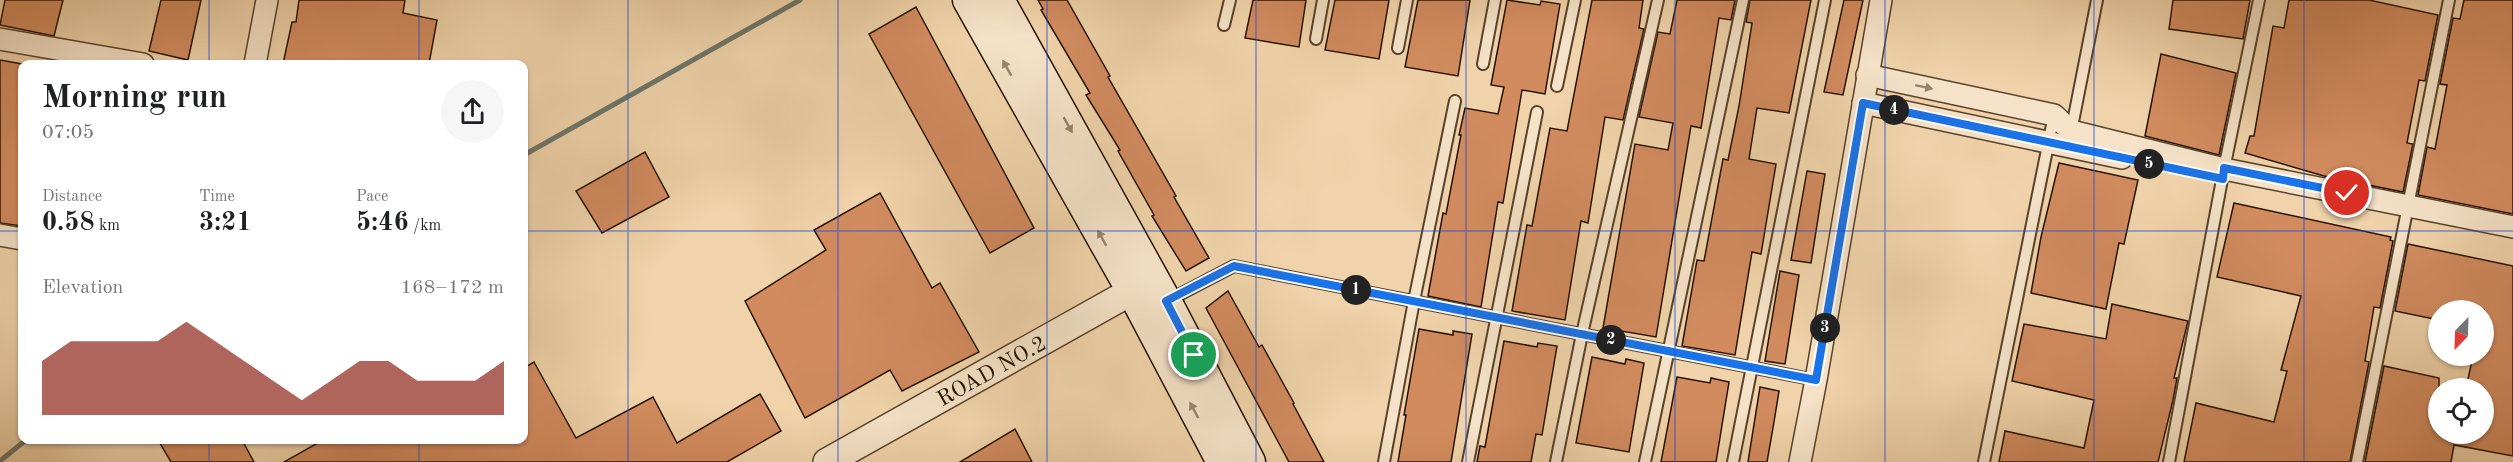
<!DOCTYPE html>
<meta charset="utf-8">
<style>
body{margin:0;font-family:"Old Standard TT",serif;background:#f6f6f6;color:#202124;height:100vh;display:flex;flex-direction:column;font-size:22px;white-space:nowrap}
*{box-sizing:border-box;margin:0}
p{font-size:20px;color:#757577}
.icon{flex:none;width:33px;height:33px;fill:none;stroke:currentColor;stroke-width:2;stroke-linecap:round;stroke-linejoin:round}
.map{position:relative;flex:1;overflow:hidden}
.drawer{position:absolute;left:18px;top:60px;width:510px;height:384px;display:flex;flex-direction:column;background:#fff;border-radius:12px;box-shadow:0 2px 4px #0004}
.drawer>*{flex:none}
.needle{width:39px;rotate:203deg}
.controls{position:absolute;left:2428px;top:300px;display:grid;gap:12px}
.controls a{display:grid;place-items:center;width:66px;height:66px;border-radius:50%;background:#fff;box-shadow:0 2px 4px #0004;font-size:30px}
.pin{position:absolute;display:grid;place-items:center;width:51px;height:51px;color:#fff;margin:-26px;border:3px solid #fff;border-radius:50%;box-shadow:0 2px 6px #0007}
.km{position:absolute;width:30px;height:30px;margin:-15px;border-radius:50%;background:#222;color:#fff;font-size:16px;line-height:30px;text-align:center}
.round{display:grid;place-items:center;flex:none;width:63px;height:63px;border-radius:32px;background:#f6f6f6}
.summary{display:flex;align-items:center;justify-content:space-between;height:102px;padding:0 24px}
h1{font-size:33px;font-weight:700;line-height:45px}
.metrics{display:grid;grid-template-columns:repeat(3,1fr);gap:9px;height:102px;padding:6px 24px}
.metrics div{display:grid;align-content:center}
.metrics b{font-size:26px;font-weight:700}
.metrics small{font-size:16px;font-weight:400}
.metrics p{font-size:16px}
.chart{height:168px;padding:12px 24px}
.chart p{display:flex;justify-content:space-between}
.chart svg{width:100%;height:108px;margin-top:6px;fill:#8f2418;opacity:.7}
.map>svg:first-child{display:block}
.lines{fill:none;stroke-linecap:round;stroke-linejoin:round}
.stream{stroke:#6c7569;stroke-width:5}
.building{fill:#d18b5f;stroke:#251201;stroke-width:1.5}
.service-casing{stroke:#58422b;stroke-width:14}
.minor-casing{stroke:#58422b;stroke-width:24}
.tertiary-casing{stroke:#58422b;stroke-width:30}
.secondary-casing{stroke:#251201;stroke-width:33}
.service{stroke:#f5e2c8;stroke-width:10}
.minor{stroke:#f5e2c8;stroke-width:21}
.tertiary{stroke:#f5e2c8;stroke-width:27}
.secondary{stroke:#f5e2c8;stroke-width:30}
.oneway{fill:#97846e}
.route-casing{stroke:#fff;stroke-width:12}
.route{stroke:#1a73e8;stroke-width:8}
.grid{fill:none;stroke:#1d4ed8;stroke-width:1.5;stroke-opacity:0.55}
.labels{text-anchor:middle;stroke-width:4.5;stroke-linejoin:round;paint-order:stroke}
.street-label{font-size:22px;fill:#251201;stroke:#f5e2c8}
</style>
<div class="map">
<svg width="2513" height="462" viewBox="0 0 2513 462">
<rect width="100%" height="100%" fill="#f0d3aa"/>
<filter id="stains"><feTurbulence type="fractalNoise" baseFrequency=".00333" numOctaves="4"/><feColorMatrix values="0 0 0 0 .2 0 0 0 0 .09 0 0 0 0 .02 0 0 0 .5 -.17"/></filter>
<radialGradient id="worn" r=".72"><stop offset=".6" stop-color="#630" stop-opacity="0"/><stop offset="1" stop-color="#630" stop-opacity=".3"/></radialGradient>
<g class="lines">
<!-- stream -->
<g class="stream">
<path d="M 524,155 L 800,0"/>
<path d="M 0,461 L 26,440"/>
</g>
</g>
<!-- building -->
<g class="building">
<path d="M 5,0 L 63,0 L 54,36 L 0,25 Z"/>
<path d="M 161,0 L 201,0 L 188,60 L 149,51 Z"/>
<path d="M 299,0 L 405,0 L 403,13 L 437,20 L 429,64 L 283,64 L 292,22 L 296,22 Z"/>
<path d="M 1038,0 L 1067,0 L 1110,76 L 1108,77 L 1176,196 L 1174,197 L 1209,258 L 1186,271 L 1152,216 L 1154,215 L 1118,151 L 1120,150 L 1086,95 L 1090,93 L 1041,10 L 1043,9 Z"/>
<path d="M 1253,0 L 1306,0 L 1299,47 L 1245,38 Z"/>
<path d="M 1335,0 L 1389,0 L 1379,59 L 1325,50 Z"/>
<path d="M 1418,0 L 1470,0 L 1458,76 L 1405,67 Z"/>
<path d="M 1507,0 L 1540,5 L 1541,1 L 1560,4 L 1545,94 L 1522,90 L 1503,203 L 1498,202 L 1481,307 L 1428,296 L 1443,213 L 1446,214 L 1461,135 L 1459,135 L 1465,108 L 1498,114 L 1504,87 L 1491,85 Z"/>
<path d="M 1592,0 L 1643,0 L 1639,28 L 1644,29 L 1623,120 L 1605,117 L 1588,223 L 1581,221 L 1565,320 L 1512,311 L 1527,225 L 1532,226 L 1550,128 L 1567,131 Z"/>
<path d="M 1677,0 L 1735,0 L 1731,20 L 1719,18 L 1701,128 L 1691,126 L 1656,337 L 1603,328 L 1635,144 L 1668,150 L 1673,123 L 1639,117 L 1658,32 L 1670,34 Z"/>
<path d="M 1750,0 L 1811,0 L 1789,113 L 1757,108 L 1749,159 L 1776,164 L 1761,254 L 1752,252 L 1735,355 L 1682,346 L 1697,260 L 1704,261 L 1723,159 L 1728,160 L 1739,106 L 1752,23 L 1746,22 Z"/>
<path d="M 1844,0 L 1863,0 L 1843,95 L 1824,92 Z"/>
<path d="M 2173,0 L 2250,0 L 2243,39 L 2169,29 Z"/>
<path d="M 2289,0 L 2369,0 L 2438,15 L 2425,81 L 2419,80 L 2407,143 L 2413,144 L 2403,192 L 2324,176 L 2245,153 L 2250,136 L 2254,136 L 2273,26 L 2284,28 Z"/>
<path d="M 2464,0 L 2513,0 L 2513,214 L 2418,195 L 2427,147 L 2435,149 L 2447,85 L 2440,84 L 2453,18 L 2460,19 Z"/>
<path d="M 916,7 L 1034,228 L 990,253 L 869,34 Z"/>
<path d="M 2161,54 L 2236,73 L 2219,155 L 2145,136 Z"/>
<path d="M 0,60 L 22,64 L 22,226 L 0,223 Z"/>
<path d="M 645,152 L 669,197 L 602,233 L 576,191 Z"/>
<path d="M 2059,163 L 2138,180 L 2124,244 L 2119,243 L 2106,309 L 2031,293 L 2041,237 Z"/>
<path d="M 1807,171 L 1825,174 L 1811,263 L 1791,260 Z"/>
<path d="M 880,193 L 932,288 L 940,283 L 979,352 L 902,391 L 890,370 L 805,418 L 745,301 L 826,250 L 814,230 Z"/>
<path d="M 2234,203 L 2391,237 L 2390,240 L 2393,241 L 2380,308 L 2374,307 L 2365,361 L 2369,362 L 2350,462 L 2184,462 L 2196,403 L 2274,422 L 2287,371 L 2281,370 L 2301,296 L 2217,277 Z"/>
<path d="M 2408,244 L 2513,266 L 2513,456 L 2454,445 L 2451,462 L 2365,462 L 2384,366 L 2439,378 L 2439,434 L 2484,434 L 2484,388 L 2466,388 L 2473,356 L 2484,356 L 2484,310 L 2439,310 L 2439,320 L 2395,311 Z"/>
<path d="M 1780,271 L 1799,275 L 1785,364 L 1765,361 Z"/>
<path d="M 1228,291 L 1259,347 L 1262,345 L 1294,403 L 1293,404 L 1324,462 L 1289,462 L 1206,308 Z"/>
<path d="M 2112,304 L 2188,321 L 2174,378 L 2177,378 L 2173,400 L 2158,462 L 1999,462 L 2005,431 L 2084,448 L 2094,400 L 2012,381 L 2024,324 L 2106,339 Z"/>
<path d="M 1419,329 L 1453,335 L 1453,331 L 1472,334 L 1451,462 L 1398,462 L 1406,415 L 1404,415 Z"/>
<path d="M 1504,341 L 1537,347 L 1538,343 L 1557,346 L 1542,435 L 1536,434 L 1531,462 L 1477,462 L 1480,446 L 1485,447 Z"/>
<path d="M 1592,357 L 1625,364 L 1626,359 L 1644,363 L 1629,452 L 1576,443 Z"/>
<path d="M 534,362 L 576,438 L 653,397 L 677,443 L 760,394 L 781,431 L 727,462 L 284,462 L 323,440 L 524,440 L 524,368 Z"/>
<path d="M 1677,377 L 1710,383 L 1711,378 L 1729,382 L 1716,462 L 1661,462 Z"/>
<path d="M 1760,387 L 1779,391 L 1774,422 L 1767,462 L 1748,462 Z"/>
<path d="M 1015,429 L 1032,462 L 960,462 Z"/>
<path d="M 158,440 L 242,440 L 254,462 L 171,462 Z"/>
</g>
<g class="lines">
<!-- service casing -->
<g class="service-casing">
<g id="service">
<path d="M 1224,25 L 1230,0"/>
<path d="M 1316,39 L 1323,0"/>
<path d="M 1398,48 L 1407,0"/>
<path d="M 1483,64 L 1495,0"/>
<path d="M 1557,86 L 1575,0"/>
<path d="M 2071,132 L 2097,0"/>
<path d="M 1167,301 L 1234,266 L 1816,380"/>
<path d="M 1384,462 L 1414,301 L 1455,101"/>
<path d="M 1468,462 L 1537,112"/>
<path d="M 1556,462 L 1582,334 L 1658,0"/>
<path d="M 1645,462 L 1743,0"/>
<path d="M 1733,462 L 1825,0"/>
<path d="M 1984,462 L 2054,115"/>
<path d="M 2169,462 L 2224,169 L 2259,0"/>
<path d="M 2357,462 L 2449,0"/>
</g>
</g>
<!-- minor casing -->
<g class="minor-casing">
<g id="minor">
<path d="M 0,39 L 143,64"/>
<path d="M 255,64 L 267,0"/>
<path d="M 1867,75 L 2054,115 L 2071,131 L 2224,169 L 2513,227"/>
<path d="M 1863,103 L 2122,158"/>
<path d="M 0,235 L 22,239"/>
<path d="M 1800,462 L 1816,380 L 1881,0"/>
</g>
</g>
<!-- tertiary casing -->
<g class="tertiary-casing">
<g id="tertiary">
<path id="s1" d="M 827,462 L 1150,281"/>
</g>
</g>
<!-- secondary casing -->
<g class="secondary-casing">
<g id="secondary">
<path d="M 968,0 L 1132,291 L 1222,462"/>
<path d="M 999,0 L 1166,301 L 1250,462"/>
</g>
</g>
<!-- service -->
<use href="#service" class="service"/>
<!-- minor -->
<use href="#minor" class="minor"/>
<!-- tertiary -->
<use href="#tertiary" class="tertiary"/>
<!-- secondary -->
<use href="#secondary" class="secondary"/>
</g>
<!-- one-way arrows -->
<defs><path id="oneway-solid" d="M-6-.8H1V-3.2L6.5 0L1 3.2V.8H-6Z" transform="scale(1.5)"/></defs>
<g class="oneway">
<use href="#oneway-solid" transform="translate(1007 68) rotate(-119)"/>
<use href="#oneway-solid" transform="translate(1924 87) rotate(12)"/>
<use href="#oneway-solid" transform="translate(1068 125) rotate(61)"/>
<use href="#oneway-solid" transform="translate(1102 238) rotate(-119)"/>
<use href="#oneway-solid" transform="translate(1194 410) rotate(-118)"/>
</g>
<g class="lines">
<!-- route casing -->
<g class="route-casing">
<path id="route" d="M 1194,355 L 1166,301 L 1234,266 L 1816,380 L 1863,103 L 2223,179 L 2224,168 L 2347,193"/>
</g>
<!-- route -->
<use href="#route" class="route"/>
</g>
<!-- grid -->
<path class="grid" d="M 209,0 L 209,64M 419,0 L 419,64M 628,0 L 628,462M 838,0 L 838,462M 1047,0 L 1047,462M 1256,0 L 1256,462M 1466,0 L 1466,462M 1675,0 L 1675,462M 1885,0 L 1885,462M 2094,0 L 2094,462M 2304,0 L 2304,462M 0,231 L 22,231M 524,231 L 2513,231M 209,440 L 209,462M 419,440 L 419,462"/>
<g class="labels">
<!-- street labels -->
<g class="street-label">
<text dy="8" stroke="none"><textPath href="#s1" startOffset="188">ROAD NO.2</textPath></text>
</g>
</g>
<rect width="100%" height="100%" filter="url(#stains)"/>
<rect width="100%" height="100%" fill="url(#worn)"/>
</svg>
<div class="controls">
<a><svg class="needle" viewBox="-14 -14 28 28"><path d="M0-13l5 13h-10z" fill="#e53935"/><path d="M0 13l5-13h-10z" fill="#757577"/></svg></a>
<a><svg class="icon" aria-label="locate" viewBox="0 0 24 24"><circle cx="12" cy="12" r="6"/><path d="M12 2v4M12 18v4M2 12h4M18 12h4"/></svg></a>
</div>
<div class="pin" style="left:1194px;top:355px;background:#1e9e55"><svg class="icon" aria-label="arrive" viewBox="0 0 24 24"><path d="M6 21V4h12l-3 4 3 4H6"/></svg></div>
<div class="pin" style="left:2347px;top:193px;background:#d93025"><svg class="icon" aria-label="check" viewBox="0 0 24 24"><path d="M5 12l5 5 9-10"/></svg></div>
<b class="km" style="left:1356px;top:290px">1</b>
<b class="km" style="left:1611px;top:340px">2</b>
<b class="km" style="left:1825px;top:328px">3</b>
<b class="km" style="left:1894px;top:110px">4</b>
<b class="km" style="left:2149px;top:164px">5</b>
<section class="drawer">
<div class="summary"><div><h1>Morning run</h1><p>07:05</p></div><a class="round"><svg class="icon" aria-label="share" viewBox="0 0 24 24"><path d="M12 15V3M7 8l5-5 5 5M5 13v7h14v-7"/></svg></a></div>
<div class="metrics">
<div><p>Distance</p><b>0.58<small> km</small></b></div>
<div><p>Time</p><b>3:21</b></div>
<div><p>Pace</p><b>5:46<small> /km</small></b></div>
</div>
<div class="chart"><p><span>Elevation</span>168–172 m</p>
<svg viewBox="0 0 160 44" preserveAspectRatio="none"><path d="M0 44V22L10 14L20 14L30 14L40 14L50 6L60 14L70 22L80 30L90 38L100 30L110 22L120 22L130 30L140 30L150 30L160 22V44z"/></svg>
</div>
</section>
</div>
